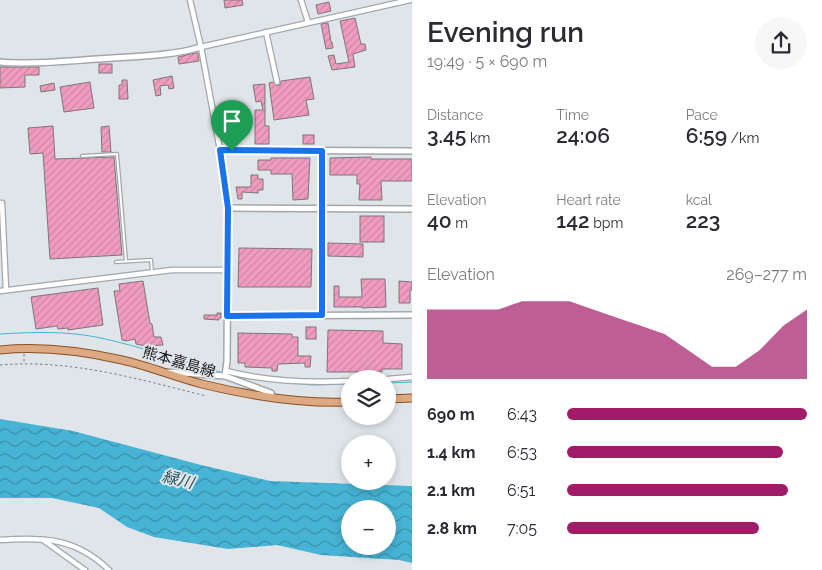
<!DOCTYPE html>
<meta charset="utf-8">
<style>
body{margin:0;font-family:Raleway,"Noto Sans JP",sans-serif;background:#f7f7f7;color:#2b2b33;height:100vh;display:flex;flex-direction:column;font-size:19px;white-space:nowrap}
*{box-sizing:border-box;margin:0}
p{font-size:16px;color:#7c7c81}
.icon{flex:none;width:28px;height:28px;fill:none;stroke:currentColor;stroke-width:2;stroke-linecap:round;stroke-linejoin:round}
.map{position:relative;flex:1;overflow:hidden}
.sheet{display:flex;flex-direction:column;background:#fff;width:410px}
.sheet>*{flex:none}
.buttons{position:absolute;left:341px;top:370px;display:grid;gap:10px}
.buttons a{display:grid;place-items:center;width:55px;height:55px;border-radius:50%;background:#fff;box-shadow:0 2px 8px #0003;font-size:25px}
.pin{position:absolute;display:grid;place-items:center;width:42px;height:42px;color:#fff;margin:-51px -21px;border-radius:50% 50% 50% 0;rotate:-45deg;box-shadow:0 0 5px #0007}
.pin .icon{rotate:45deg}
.round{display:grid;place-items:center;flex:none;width:52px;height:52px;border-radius:26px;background:#f7f7f7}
.head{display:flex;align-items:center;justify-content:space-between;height:85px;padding:0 15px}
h1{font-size:28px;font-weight:600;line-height:38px}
.stats{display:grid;grid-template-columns:repeat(3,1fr);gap:8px;height:85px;padding:5px 15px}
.stats div{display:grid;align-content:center}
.stats b{font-size:21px;font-weight:600}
.stats small{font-size:14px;font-weight:400}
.stats p{font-size:14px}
.chart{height:140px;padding:10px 15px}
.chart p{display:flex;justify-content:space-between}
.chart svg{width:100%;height:90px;margin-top:5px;fill:#a21b67;opacity:.7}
ul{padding:0 15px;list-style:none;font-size:16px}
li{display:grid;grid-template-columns:80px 60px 1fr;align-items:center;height:38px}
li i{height:12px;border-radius:6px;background:#a21b67}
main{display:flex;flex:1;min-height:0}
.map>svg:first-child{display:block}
.water{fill:url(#water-waves);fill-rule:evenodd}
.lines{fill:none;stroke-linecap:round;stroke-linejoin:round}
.stream{stroke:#47b3d5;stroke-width:1}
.building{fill:url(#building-hatch);stroke:#7c7678}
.service-casing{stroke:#a3a7ac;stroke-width:4.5}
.minor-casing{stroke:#a3a7ac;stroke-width:7}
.tertiary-casing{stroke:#a3a7ac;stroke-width:8}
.primary-casing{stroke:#885026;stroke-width:9}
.path{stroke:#797c7f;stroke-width:1;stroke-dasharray:2.5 2.5;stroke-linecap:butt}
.service{stroke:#fff;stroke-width:2}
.minor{stroke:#fff;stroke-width:4.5}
.tertiary{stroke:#fff;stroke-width:5}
.primary{stroke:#dda982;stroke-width:7}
.route-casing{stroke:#fff;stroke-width:10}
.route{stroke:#1a73e8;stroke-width:6}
.labels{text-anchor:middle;stroke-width:4;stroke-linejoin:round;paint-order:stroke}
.street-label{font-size:15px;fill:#151618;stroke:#e0e5ea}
.water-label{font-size:16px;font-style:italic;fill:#214f5e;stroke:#e0e5ea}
</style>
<main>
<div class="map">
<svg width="412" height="570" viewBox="0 0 412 570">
<defs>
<pattern id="water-waves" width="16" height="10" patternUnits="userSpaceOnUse" patternTransform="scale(1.25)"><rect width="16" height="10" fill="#47b3d5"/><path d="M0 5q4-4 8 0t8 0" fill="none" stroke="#3a91ac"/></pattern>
<pattern id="building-hatch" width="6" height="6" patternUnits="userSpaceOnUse" patternTransform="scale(1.25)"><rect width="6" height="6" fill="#f09cbf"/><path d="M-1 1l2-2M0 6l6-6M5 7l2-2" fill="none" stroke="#cd86a3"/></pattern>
</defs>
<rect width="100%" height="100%" fill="#e0e5ea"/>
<!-- water -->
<path class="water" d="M 0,419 L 73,431 L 201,465 L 270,481 L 412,486 L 412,563 L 399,560 L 321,555 L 277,545 L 228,549 L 154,537 L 127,527 L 99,508 L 52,498 L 0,498 ZM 350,509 L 388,509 L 388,546 L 350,546 Z"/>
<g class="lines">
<!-- stream -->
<g class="stream">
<path d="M 0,334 C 32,332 65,331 96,337 C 140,346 181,361 223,373"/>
<path d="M 234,377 L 252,379"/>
<path d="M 293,383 L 312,385 L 350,384"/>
<path d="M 388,383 L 412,382"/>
</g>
</g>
<!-- building -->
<g class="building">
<path d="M 224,0 L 242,0 L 243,5 L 225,8 Z"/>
<path d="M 329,2 L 331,11 L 318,14 L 316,5 Z"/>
<path d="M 355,18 L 361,44 L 365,44 L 366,50 L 353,54 L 355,67 L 332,70 L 328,56 L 334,55 L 336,64 L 349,62 L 340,21 Z"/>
<path d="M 328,23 L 331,42 L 332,42 L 333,48 L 326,49 L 321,24 Z"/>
<path d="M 195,53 L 198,53 L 199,61 L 179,64 L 178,57 Z"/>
<rect x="99" y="64" width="13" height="9"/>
<path d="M 0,67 L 39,67 L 39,75 L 25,75 L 25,87 L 0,88 Z"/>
<path d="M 172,76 L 174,88 L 169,89 L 168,85 L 160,86 L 161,95 L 156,96 L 153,80 Z"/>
<path d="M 310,77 L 314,99 L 306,100 L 309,115 L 274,120 L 269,83 L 273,82 L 277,86 L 280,85 L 281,81 Z"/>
<path d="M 122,80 L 127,80 L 128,99 L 119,99 L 119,85 L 122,85 Z"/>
<path d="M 90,82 L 94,108 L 64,112 L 60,87 Z"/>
<path d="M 54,83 L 55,90 L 41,92 L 40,86 Z"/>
<path d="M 265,84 L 265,126 L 269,126 L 269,144 L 255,144 L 255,110 L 263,110 L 261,101 L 256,102 L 253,85 Z"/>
<path d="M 53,126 L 55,159 L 114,157 L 122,255 L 50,259 L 43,153 L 30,154 L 28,128 Z"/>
<path d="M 109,126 L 111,152 L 102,152 L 101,127 Z"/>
<rect x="303" y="135" width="11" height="9"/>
<path d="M 371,157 L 371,159 L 412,159 L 412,181 L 381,181 L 382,200 L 359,200 L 360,184 L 357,184 L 357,175 L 330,175 L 330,158 Z"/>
<path d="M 271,158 L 310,158 L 308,199 L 293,200 L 292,174 L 271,174 L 271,170 L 258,170 L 258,160 L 271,160 Z"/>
<path d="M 251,175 L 258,175 L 258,179 L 263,179 L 263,190 L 258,190 L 258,193 L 242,192 L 242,199 L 238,199 L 236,187 L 251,187 Z"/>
<rect x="360" y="216" width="24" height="26"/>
<path d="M 328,243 L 363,244 L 363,257 L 328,256 Z"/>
<path d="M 239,248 L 312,249 L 311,287 L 238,287 Z"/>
<path d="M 361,279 L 385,279 L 386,307 L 362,308 L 362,307 L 334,307 L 334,286 L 339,286 L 339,297 L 362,297 Z"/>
<path d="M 143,281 L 150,323 L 152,324 L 154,337 L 161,337 L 163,345 L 146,346 L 136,344 L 135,339 L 126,341 L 122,340 L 114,291 L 120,291 L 119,284 Z"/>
<path d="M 399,281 L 412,282 L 412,290 L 410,290 L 410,303 L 399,303 Z"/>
<path d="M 98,288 L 103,325 L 68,330 L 68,328 L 58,329 L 57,326 L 36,329 L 31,297 Z"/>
<path d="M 217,313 L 221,313 L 221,318 L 219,318 L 219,320 L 204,319 L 204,315 L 217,315 Z"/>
<rect x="306" y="327" width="10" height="12"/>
<path d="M 328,330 L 383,331 L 383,343 L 402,344 L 402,369 L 382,369 L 382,372 L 327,372 Z"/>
<path d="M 238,333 L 292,334 L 292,337 L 298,337 L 298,356 L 311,356 L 310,367 L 305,367 L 305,363 L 278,364 L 277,371 L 272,371 L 272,368 L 245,367 L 245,363 L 238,363 Z"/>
</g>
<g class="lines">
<!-- service casing -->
<g class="service-casing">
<g id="service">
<path d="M 82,156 L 117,154 L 126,261"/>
<path d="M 116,262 L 151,260 L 152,272"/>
</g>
</g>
<!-- minor casing -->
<g class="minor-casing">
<g id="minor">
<path d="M 190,0 L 201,47 L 220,150"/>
<path d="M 301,0 L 308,22"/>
<path d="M 266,32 L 277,82"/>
<path d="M 201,47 L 410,0"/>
<path d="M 0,203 L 2,203 L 6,290"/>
<path d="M 0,291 L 172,270 L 228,270"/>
<path d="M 226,371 C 265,381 309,383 350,381"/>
<path d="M 388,379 L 412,377"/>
<path d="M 0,540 C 44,537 76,538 109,570"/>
<path d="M 43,540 L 85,570"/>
</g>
</g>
<!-- tertiary casing -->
<g class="tertiary-casing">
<g id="tertiary">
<path d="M 0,62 C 31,65 66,61 97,59 C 132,56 168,57 201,47"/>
<path d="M 322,151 L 322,315"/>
<path d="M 228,208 L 412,209"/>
<path d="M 227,316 L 412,315"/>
<path d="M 168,372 L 225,376 L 271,393 L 273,398"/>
<path d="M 225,376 L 227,361 L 228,208 L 220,150 L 412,151"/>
</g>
</g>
<!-- primary casing -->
<g class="primary-casing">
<g id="primary">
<path d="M 0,350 C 40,346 82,351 122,360 C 149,366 175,377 202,384 C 251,396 300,404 350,402"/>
<path d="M 388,399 L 412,398"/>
</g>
</g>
<!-- path -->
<g class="path">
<path d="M 24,354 L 24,363"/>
<path d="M 0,365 C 71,359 138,379 206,396"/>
</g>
<!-- service -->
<use href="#service" class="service"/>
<!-- minor -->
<use href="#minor" class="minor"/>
<!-- tertiary -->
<use href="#tertiary" class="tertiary"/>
<!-- primary -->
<use href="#primary" class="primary"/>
</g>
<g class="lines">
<!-- route casing -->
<g class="route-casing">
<path id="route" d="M 220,150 L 322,151 L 322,315 L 227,316 L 228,208 Z"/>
</g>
<!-- route -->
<use href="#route" class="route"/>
</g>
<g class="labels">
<!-- street labels -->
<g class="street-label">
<text transform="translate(179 362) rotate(16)" y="5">熊本嘉島線</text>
</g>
<!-- water labels -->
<g class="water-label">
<text transform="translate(178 479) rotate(14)" y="6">緑川</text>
</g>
</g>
</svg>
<div class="buttons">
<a><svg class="icon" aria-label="layers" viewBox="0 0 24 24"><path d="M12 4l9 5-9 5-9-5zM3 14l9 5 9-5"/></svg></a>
<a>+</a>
<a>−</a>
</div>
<div class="pin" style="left:232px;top:151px;background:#1e9e55"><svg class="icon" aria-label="arrive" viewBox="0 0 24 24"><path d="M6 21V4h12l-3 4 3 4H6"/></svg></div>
</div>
<section class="sheet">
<div class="head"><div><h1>Evening run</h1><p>19:49 · 5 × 690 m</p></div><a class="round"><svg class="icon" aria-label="share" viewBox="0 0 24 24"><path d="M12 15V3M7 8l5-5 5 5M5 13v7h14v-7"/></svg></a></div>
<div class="stats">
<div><p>Distance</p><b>3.45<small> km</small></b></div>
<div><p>Time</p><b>24:06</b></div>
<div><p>Pace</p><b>6:59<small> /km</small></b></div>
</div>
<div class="stats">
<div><p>Elevation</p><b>40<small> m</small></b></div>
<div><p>Heart rate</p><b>142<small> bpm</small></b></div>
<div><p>kcal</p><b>223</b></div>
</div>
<div class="chart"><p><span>Elevation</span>269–277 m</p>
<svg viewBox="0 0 160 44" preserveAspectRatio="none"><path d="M0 44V10L10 10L20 10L30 10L40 6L50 6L60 6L70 10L80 14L90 18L100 22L110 30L120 38L130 38L140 30L150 18L160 10V44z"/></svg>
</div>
<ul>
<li><b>690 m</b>6:43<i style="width:100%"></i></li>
<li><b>1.4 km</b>6:53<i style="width:90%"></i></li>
<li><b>2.1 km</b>6:51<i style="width:92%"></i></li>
<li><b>2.8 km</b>7:05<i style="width:80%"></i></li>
</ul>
</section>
</main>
